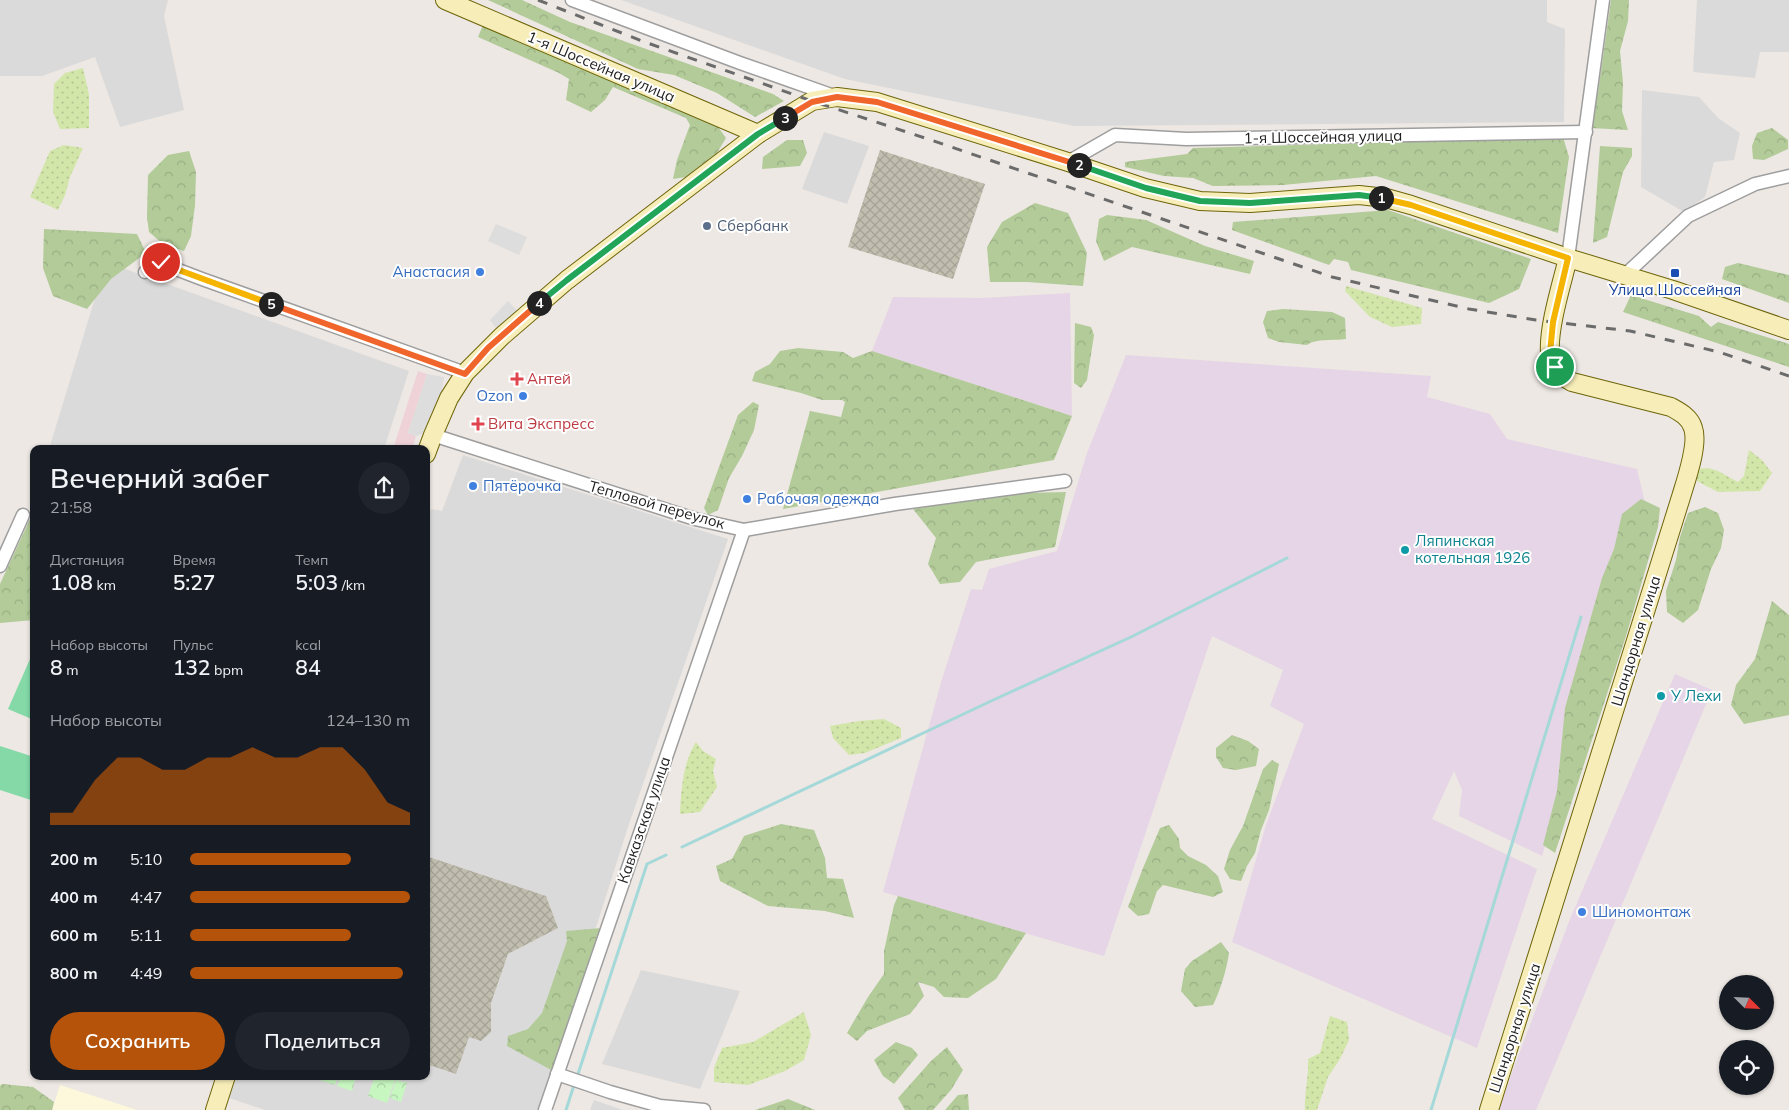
<!DOCTYPE html>
<html lang="ru">
<meta charset="utf-8">
<style>
body{margin:0;font-family:Mulish,sans-serif;background:#20242c;color:#f1f3f6;height:100vh;display:flex;flex-direction:column;font-size:19px;white-space:nowrap}
*{box-sizing:border-box;margin:0}
p{font-size:16px;color:#9ea1a6}
.icon{flex:none;width:28px;height:28px;fill:none;stroke:currentColor;stroke-width:2;stroke-linecap:round;stroke-linejoin:round}
.map{position:relative;flex:1;overflow:hidden}
.details{position:absolute;left:30px;top:445px;width:400px;height:635px;display:flex;flex-direction:column;background:#171b24;border-radius:10px;box-shadow:0 1px 4px #0004}
.details>*{flex:none}
.needle{width:32px;rotate:114deg}
.fabs{position:absolute;left:1719px;top:975px;display:grid;gap:10px}
.fabs a{display:grid;place-items:center;width:55px;height:55px;border-radius:50%;background:#171b24;box-shadow:0 1px 4px #0004;font-size:25px}
.pin{position:absolute;display:grid;place-items:center;width:42px;height:42px;color:#fff;margin:-21px;border:2px solid #fff;border-radius:50%;box-shadow:0 1px 5px #0007}
.km{position:absolute;width:25px;height:25px;margin:-12px;border-radius:50%;background:#222;color:#fff;font-size:14px;line-height:25px;text-align:center}
.round{display:grid;place-items:center;flex:none;width:52px;height:52px;border-radius:26px;background:#20242c}
.headline{display:flex;align-items:center;justify-content:space-between;height:85px;padding:0 20px}
h1{font-size:28px;font-weight:600;line-height:38px}
.stats{display:grid;grid-template-columns:repeat(3,1fr);gap:8px;height:85px;padding:5px 20px}
.stats div{display:grid;align-content:center}
.stats b{font-size:21px;font-weight:600}
.stats small{font-size:14px;font-weight:400}
.stats p{font-size:14px}
.chart{height:140px;padding:10px 20px}
.chart p{display:flex;justify-content:space-between}
.chart svg{width:100%;height:90px;margin-top:5px;fill:#b45309;opacity:.7}
.primary-button{display:flex;gap:10px;margin-top:auto;padding:10px 20px}
.primary-button a{flex:1;height:58px;border-radius:30px;background:#b45309;color:#fff;font-size:20px;font-weight:600;line-height:58px;text-align:center}
.primary-button a+a{background:#20242c;color:#f1f3f6}
ul{padding:0 20px;list-style:none;font-size:16px}
li{display:grid;grid-template-columns:80px 60px 1fr;align-items:center;height:38px}
li i{height:12px;border-radius:6px;background:#b45309}
.map>svg:first-child{display:block}
.residential{fill:#dbdada}
.commercial{fill:#eed2d7}
.industrial{fill:#e6d5e6}
.education{fill:#fdf7dc}
.construction{fill:url(#construction-cross-hatch)}
.grass{fill:url(#grass-dots)}
.forest{fill:url(#forest-crowns)}
.park{fill:url(#park-crowns)}
.pitch{fill:#84d9a7}
.parking{fill:#ddd}
.lines{fill:none;stroke-linecap:round;stroke-linejoin:round}
.stream{stroke:#a5d8d9;stroke-width:3}
.street-casing{stroke:#9e9e9e;stroke-width:15}
.secondary-casing{stroke:#6e650a;stroke-width:20}
.street{stroke:#fff;stroke-width:12}
.secondary{stroke:#f6edb8;stroke-width:18}
.rail{stroke:#6b6b6b;stroke-width:3;stroke-dasharray:10 10;stroke-linecap:butt}
.split-1-casing{stroke:#fff;stroke-width:10}
.split-2-casing{stroke:#fff;stroke-width:10}
.split-3-casing{stroke:#fff;stroke-width:10}
.split-4-casing{stroke:#fff;stroke-width:10}
.split-5-casing{stroke:#fff;stroke-width:10}
.split-6-casing{stroke:#fff;stroke-width:10}
.split-1{stroke:#f5b400;stroke-width:6}
.split-2{stroke:#22a559;stroke-width:6}
.split-3{stroke:#f0652b;stroke-width:6}
.split-4{stroke:#22a559;stroke-width:6}
.split-5{stroke:#f0652b;stroke-width:6}
.split-6{stroke:#f5b400;stroke-width:6}
.service-dot{fill:#5c6f8a;stroke:#fff;stroke-width:2}
.shop-dot{fill:#3f7fe0;stroke:#fff;stroke-width:2}
.transit-dot{fill:#1a4fb4;stroke:#fff;stroke-width:2}
.health-dot{fill:#e0444e;stroke:#fff;stroke-width:2}
.culture-dot{fill:#0f9aa8;stroke:#fff;stroke-width:2}
.labels{text-anchor:middle;stroke-width:4;stroke-linejoin:round;paint-order:stroke}
.street-label{font-size:15px;fill:#1d1d1d;stroke:#fff}
.service-label{font-size:15px;fill:#4e5e75;stroke:#fff;text-anchor:start}
.shop-label{font-size:15px;fill:#366cbe;stroke:#fff;text-anchor:start}
.transit-label{font-size:15px;fill:#164399;stroke:#fff}
.health-label{font-size:15px;fill:#be3a42;stroke:#fff;text-anchor:start}
.culture-label{font-size:15px;fill:#0d838f;stroke:#fff;text-anchor:start}
</style>
<div class="map">
<svg width="1789" height="1110" viewBox="0 0 1789 1110">
<defs>
<pattern id="construction-cross-hatch" width="8" height="8" patternUnits="userSpaceOnUse" patternTransform="scale(1.25)"><rect width="8" height="8" fill="#c1beaf"/><path d="M0 0l8 8M0 8l8-8" fill="none" stroke="#a5a396"/></pattern>
<pattern id="grass-dots" width="8" height="8" patternUnits="userSpaceOnUse" patternTransform="scale(1.25)"><rect width="8" height="8" fill="#d3e6aa"/><path d="M2 2h.1M6 6h.1" fill="none" stroke="#b5c592" stroke-width="1.8" stroke-linecap="round"/></pattern>
<pattern id="forest-crowns" width="20" height="18" patternUnits="userSpaceOnUse" patternTransform="scale(1.25)"><rect width="20" height="18" fill="#b2cb99"/><path d="M2 6a3 3 0 1 1 6 0M12 15a3 3 0 1 1 6 0" fill="none" stroke="#99ae83"/></pattern>
<pattern id="park-crowns" width="20" height="18" patternUnits="userSpaceOnUse" patternTransform="scale(1.25)"><rect width="20" height="18" fill="#c7f6c1"/><path d="M2 6a3 3 0 1 1 6 0M12 15a3 3 0 1 1 6 0" fill="none" stroke="#aad2a5"/></pattern>
</defs>
<rect width="100%" height="100%" fill="#ede8e3"/>
<!-- residential -->
<g class="residential">
<path d="M 0,0 L 168,0 L 164,16 L 184,110 L 120,127 L 95,57 L 42,76 L 0,76 Z"/>
<path d="M 621,0 L 1547,0 L 1547,22 L 1565,29 L 1564,122 L 1074,126 L 845,79 Z"/>
<path d="M 1697,0 L 1789,0 L 1789,52 L 1760,52 L 1755,78 L 1693,72 Z"/>
<path d="M 1642,90 L 1699,97 L 1718,118 L 1740,133 L 1734,160 L 1714,162 L 1705,197 L 1684,212 L 1641,187 Z"/>
<path d="M 824,132 L 869,146 L 847,204 L 802,189 Z"/>
<path d="M 106,262 L 409,371 L 384,449 L 49,449 Z"/>
<path d="M 463,455 L 728,539 L 627,830 L 538,1110 L 265,1110 L 226,1097 L 234,1076 L 426,1076 L 426,1064 L 456,1074 L 469,1036 L 491,1032 L 491,1003 L 508,954 L 558,928 L 546,896 L 426,856 L 426,523 L 431,509 L 442,511 Z"/>
<path d="M 641,970 L 740,991 L 700,1089 L 602,1064 Z"/>
<path d="M 594,1100 L 623,1110 L 590,1110 Z"/>
</g>
<!-- commercial -->
<path class="commercial" d="M 418,371 L 427,374 L 408,433 L 416,436 L 412,449 L 393,449 Z"/>
<!-- industrial -->
<g class="industrial">
<path d="M 1070,293 L 1072,416 L 872,351 L 893,297 L 982,298 Z"/>
<path d="M 1126,355 L 1431,376 L 1427,397 L 1490,414 L 1507,439 L 1637,469 L 1647,511 L 1542,856 L 1459,816 L 1462,790 L 1454,771 L 1432,819 L 1537,869 L 1477,1048 L 1232,942 L 1266,825 L 1304,724 L 1270,706 L 1283,670 L 1212,636 L 1104,956 L 883,892 L 942,679 L 971,589 L 982,590 L 989,569 L 1057,551 L 1087,453 Z"/>
<path d="M 1675,674 L 1712,690 L 1536,1110 L 1498,1110 L 1570,919 Z"/>
</g>
<!-- education -->
<path class="education" d="M 60,1085 L 137,1110 L 52,1110 Z"/>
<!-- construction -->
<g class="construction">
<path d="M 880,150 L 985,184 L 953,279 L 848,247 Z"/>
<path d="M 426,856 L 546,896 L 558,928 L 508,954 L 491,1003 L 491,1032 L 481,1041 L 469,1037 L 456,1074 L 426,1064 Z"/>
</g>
<!-- grass -->
<g class="grass">
<path d="M 83,68 L 89,95 L 89,128 L 60,129 L 53,112 L 54,84 L 65,73 Z"/>
<path d="M 64,145 L 83,148 L 70,177 L 65,195 L 58,210 L 30,197 L 50,151 Z"/>
<path d="M 1346,286 L 1422,308 L 1421,324 L 1392,327 L 1370,317 L 1345,291 Z"/>
<path d="M 1749,450 L 1762,460 L 1772,473 L 1760,491 L 1718,492 L 1697,481 L 1696,470 C 1712,464 1724,475 1738,482 L 1744,476 Z"/>
<path d="M 884,719 L 901,728 L 901,738 L 865,753 L 849,755 L 833,738 L 830,726 L 859,721 Z"/>
<path d="M 696,742 L 703,751 L 716,759 L 713,771 L 717,787 L 700,812 L 680,814 C 681,790 683,762 696,742 Z"/>
<path d="M 804,1012 L 811,1035 L 804,1060 L 785,1071 L 748,1085 L 714,1082 L 714,1068 L 722,1048 L 753,1042 Z"/>
<path d="M 1330,1016 L 1347,1022 L 1349,1040 L 1340,1059 L 1328,1077 L 1317,1110 L 1305,1110 C 1304,1093 1309,1077 1308,1059 L 1320,1053 Z"/>
</g>
<!-- forest -->
<g class="forest">
<path d="M 488,0 L 522,0 L 570,22 L 773,94 L 784,101 L 755,117 L 717,93 L 674,75 L 638,69 Z"/>
<path d="M 1611,0 L 1629,0 L 1628,21 L 1620,51 L 1623,83 L 1622,111 L 1628,130 L 1590,128 L 1598,92 Z"/>
<path d="M 483,25 L 716,124 L 726,138 L 717,153 L 686,177 L 673,179 L 677,160 L 690,125 L 686,118 L 613,87 L 605,100 L 591,112 L 566,100 L 569,79 L 559,73 L 478,37 Z"/>
<path d="M 1772,128 L 1788,140 L 1788,149 L 1764,160 L 1753,159 L 1752,146 L 1757,133 Z"/>
<path d="M 1563,137 L 1569,157 L 1558,233 L 1376,176 L 1283,185 L 1213,186 L 1193,178 L 1164,176 L 1125,167 L 1125,162 L 1187,154 L 1193,148 Z"/>
<path d="M 787,140 L 803,140 L 807,153 L 800,166 L 762,169 L 763,157 Z"/>
<path d="M 1600,146 L 1632,148 L 1632,156 L 1623,172 L 1607,237 L 1593,243 Z"/>
<path d="M 189,151 L 196,172 L 195,205 L 191,236 L 184,251 L 163,244 L 149,232 L 147,217 L 148,175 L 168,155 Z"/>
<path d="M 1035,203 L 1068,213 L 1087,253 L 1083,286 L 1027,282 L 990,282 L 987,247 L 1002,222 Z"/>
<path d="M 1388,210 L 1531,259 L 1519,289 L 1489,303 L 1351,270 L 1348,262 L 1334,259 L 1329,265 L 1232,230 L 1233,222 Z"/>
<path d="M 1107,215 L 1146,220 L 1205,246 L 1254,261 L 1250,274 L 1132,247 L 1104,261 L 1096,241 L 1099,219 Z"/>
<path d="M 44,229 L 137,234 L 146,253 L 111,279 L 87,309 L 53,296 L 43,268 Z"/>
<path d="M 1738,263 L 1789,275 L 1789,303 L 1722,279 L 1725,267 Z"/>
<path d="M 1631,295 L 1699,316 L 1711,327 L 1718,322 L 1789,344 L 1789,367 L 1623,312 Z"/>
<path d="M 1283,309 L 1332,312 L 1345,318 L 1346,339 C 1334,341 1316,338 1307,345 L 1279,342 L 1268,338 L 1263,322 L 1267,311 Z"/>
<path d="M 1075,323 L 1091,327 L 1094,335 L 1087,380 L 1081,388 L 1074,383 Z"/>
<path d="M 798,348 L 843,352 L 853,358 L 872,351 L 1072,416 L 1054,460 L 783,509 L 810,411 L 841,417 L 845,402 L 842,400 L 822,400 L 801,393 L 752,381 L 755,372 L 770,364 L 780,351 Z"/>
<path d="M 753,402 L 759,405 L 754,430 L 742,456 L 729,478 L 718,510 L 708,515 L 704,508 L 738,415 Z"/>
<path d="M 1066,492 L 1055,547 L 976,562 L 960,582 L 940,584 L 928,564 L 936,538 L 913,509 L 992,494 Z"/>
<path d="M 1641,499 L 1660,508 L 1658,527 L 1626,636 L 1555,853 L 1543,845 L 1557,791 L 1565,708 L 1602,578 L 1614,549 L 1622,514 Z"/>
<path d="M 1705,507 L 1718,513 L 1724,530 L 1721,548 L 1711,569 L 1698,610 L 1683,623 L 1667,612 L 1666,591 L 1676,560 L 1680,537 L 1688,513 Z"/>
<path d="M 30,519 L 34,520 L 34,620 L 0,623 L 0,584 Z"/>
<path d="M 1772,601 L 1789,615 L 1789,715 L 1744,724 L 1731,705 L 1736,685 L 1755,659 Z"/>
<path d="M 1232,735 L 1248,741 L 1259,749 L 1256,766 L 1236,770 L 1223,768 L 1216,757 L 1216,748 Z"/>
<path d="M 1272,760 L 1279,764 L 1269,810 L 1261,830 L 1255,853 L 1247,866 L 1241,881 L 1230,879 L 1224,869 L 1230,850 L 1243,826 L 1263,769 Z"/>
<path d="M 781,824 L 814,830 L 825,858 L 827,878 L 843,879 L 854,918 L 825,911 L 768,906 L 720,881 L 716,866 L 732,859 L 744,836 Z"/>
<path d="M 1169,825 L 1179,839 L 1180,848 L 1188,856 L 1206,865 L 1218,876 L 1223,892 L 1213,897 L 1163,885 L 1157,891 L 1149,914 L 1138,916 L 1128,907 L 1143,868 L 1160,828 Z"/>
<path d="M 898,896 L 1026,933 L 996,979 L 968,998 L 944,997 L 934,987 L 918,982 L 924,996 L 910,1014 L 867,1031 L 857,1041 L 847,1033 L 868,997 L 884,974 L 884,951 L 894,905 Z"/>
<path d="M 602,928 L 553,1071 L 507,1046 L 508,1036 L 528,1029 L 542,1013 L 567,941 L 566,931 Z"/>
<path d="M 1221,942 L 1229,953 C 1226,972 1221,988 1213,1005 L 1195,1007 L 1181,991 L 1185,969 L 1192,961 Z"/>
<path d="M 896,1042 L 912,1048 L 918,1055 L 894,1084 L 883,1076 L 874,1060 Z"/>
<path d="M 947,1047 L 963,1070 L 951,1090 L 933,1110 L 905,1110 L 898,1098 L 931,1061 Z"/>
<path d="M 2,1084 L 33,1087 L 54,1102 L 52,1110 L 0,1110 L 0,1086 Z"/>
<path d="M 968,1094 L 969,1110 L 945,1110 L 958,1095 Z"/>
<path d="M 788,1099 L 815,1110 L 755,1110 Z"/>
</g>
<!-- park -->
<g class="park">
<path d="M 316,1076 L 338,1076 L 335,1085 L 316,1079 Z"/>
<path d="M 341,1076 L 356,1076 L 352,1091 L 337,1086 Z"/>
<path d="M 375,1076 L 396,1077 L 387,1103 L 368,1096 Z"/>
<path d="M 396,1080 L 407,1083 L 401,1102 L 390,1098 Z"/>
</g>
<!-- pitch -->
<g class="pitch">
<path d="M 34,650 L 34,720 L 8,709 Z"/>
<path d="M 0,746 L 34,757 L 34,801 L 0,790 Z"/>
</g>
<!-- parking -->
<g class="parking">
<path d="M 496,224 L 527,237 L 519,255 L 488,241 Z"/>
<path d="M 508,301 L 523,317 L 502,336 L 490,320 Z"/>
<path d="M 427,374 L 444,377 L 442,391 L 422,434 L 416,436 L 408,433 Z"/>
</g>
<g class="lines">
<!-- stream -->
<g class="stream">
<path d="M 682,847 L 989,702 L 1131,637 L 1287,558"/>
<path d="M 577,1077 L 647,864 L 666,855"/>
<path d="M 566,1110 L 575,1082"/>
<path d="M 1431,1110 L 1581,617"/>
</g>
<!-- street casing -->
<g class="street-casing">
<g id="street">
<path d="M 572,0 L 740,63 L 834,96"/>
<path d="M 1068,162 L 1115,135 L 1186,139 L 1586,132"/>
<path d="M 1568,258 L 1603,0"/>
<path d="M 145,272 L 161,262 L 168,266 L 202,279 L 465,373"/>
<path d="M 1625,275 L 1688,216 L 1755,184 L 1789,176"/>
<path d="M 433,435 L 695,519 L 744,530 L 895,504 L 1065,481"/>
<path d="M 0,566 L 23,515"/>
<path d="M 557,1074 L 610,1092 L 660,1106 L 704,1110"/>
<path d="M 545,1110 L 744,530"/>
</g>
</g>
<!-- secondary casing -->
<g class="secondary-casing">
<g id="secondary">
<path d="M 445,0 L 758,134"/>
<path d="M 426,454 L 433,435 L 449,398 L 465,373 L 502,336 L 567,280 L 758,134 L 812,101 L 837,97 L 877,102 L 1068,162 L 1145,188 L 1200,201 L 1250,203 L 1359,195 L 1386,198 L 1411,205 L 1568,258 L 1673,290 L 1789,330"/>
<path d="M 215,1110 L 226,1076"/>
<path d="M 1489,1110 L 1681,497 C 1686,480 1699,444 1693,428 C 1690,417 1680,412 1671,407 L 1572,382 C 1561,376 1551,366 1550,353 C 1548,327 1562,283 1568,258"/>
</g>
</g>
<!-- street -->
<use href="#street" class="street"/>
<!-- secondary -->
<use href="#secondary" class="secondary"/>
<!-- rail -->
<path class="rail" d="M 538,0 L 642,41 L 812,101 L 928,139 L 1332,277 L 1469,309 L 1536,320 L 1630,331 L 1719,352 L 1789,376"/>
</g>
<g class="lines">
<!-- split-1 casing -->
<g class="split-1-casing">
<path id="split-1" d="M 1381,198 L 1411,205 L 1568,258 L 1553,322 L 1550,353 L 1555,367"/>
</g>
<!-- split-2 casing -->
<g class="split-2-casing">
<path id="split-2" d="M 1079,165 L 1146,188 L 1200,201 L 1250,203 L 1359,195 L 1381,198"/>
</g>
<!-- split-3 casing -->
<g class="split-3-casing">
<path id="split-3" d="M 785,118 L 812,102 L 837,97 L 877,102 L 1079,165"/>
</g>
<!-- split-4 casing -->
<g class="split-4-casing">
<path id="split-4" d="M 539,303 L 567,280 L 758,134 L 785,118"/>
</g>
<!-- split-5 casing -->
<g class="split-5-casing">
<path id="split-5" d="M 271,304 L 465,374 L 488,348 L 539,303"/>
</g>
<!-- split-6 casing -->
<g class="split-6-casing">
<path id="split-6" d="M 161,262 L 168,266 L 271,304"/>
</g>
<!-- split-1 -->
<use href="#split-1" class="split-1"/>
<!-- split-2 -->
<use href="#split-2" class="split-2"/>
<!-- split-3 -->
<use href="#split-3" class="split-3"/>
<!-- split-4 -->
<use href="#split-4" class="split-4"/>
<!-- split-5 -->
<use href="#split-5" class="split-5"/>
<!-- split-6 -->
<use href="#split-6" class="split-6"/>
</g>
<!-- markers -->
<circle class="service-dot" cx="707" cy="226" r="5"/>
<g class="shop-dot">
<circle cx="480" cy="272" r="5"/>
<circle cx="523" cy="396" r="5"/>
<circle cx="473" cy="486" r="5"/>
<circle cx="747" cy="499" r="5"/>
<circle cx="1582" cy="912" r="5"/>
</g>
<rect class="transit-dot" x="1670" y="268" width="10" height="10" rx="2.5"/>
<g class="health-dot">
<path d="M514.5 371.5h5v5h5v5h-5v5h-5v-5h-5v-5h5z"/>
<path d="M475.5 416.5h5v5h5v5h-5v5h-5v-5h-5v-5h5z"/>
</g>
<g class="culture-dot">
<circle cx="1405" cy="550" r="5"/>
<circle cx="1661" cy="696" r="5"/>
</g>
<g class="labels">
<!-- street labels -->
<g class="street-label">
<text transform="translate(601 67) rotate(23)" y="5">1-я Шоссейная улица</text>
<text transform="translate(1323 137) rotate(-1)" y="5">1-я Шоссейная улица</text>
<text transform="translate(657 505) rotate(16)" y="5">Тепловой переулок</text>
<text transform="translate(1636 641) rotate(-73)" y="5">Шандорная улица</text>
<text transform="translate(644 820) rotate(-71)" y="5">Кавказская улица</text>
<text transform="translate(1515 1028) rotate(-72)" y="5">Шандорная улица</text>
</g>
<!-- service labels -->
<g class="service-label">
<text x="717" y="231">Сбербанк</text>
</g>
<!-- shop labels -->
<g class="shop-label">
<text x="470" y="277" text-anchor="end">Анастасия</text>
<text x="513" y="401" text-anchor="end">Ozon</text>
<text x="483" y="491">Пятёрочка</text>
<text x="757" y="504">Рабочая одежда</text>
<text x="1592" y="917">Шиномонтаж</text>
</g>
<!-- transit labels -->
<g class="transit-label">
<text x="1675" y="295">Улица Шоссейная</text>
</g>
<!-- health labels -->
<g class="health-label">
<text x="527" y="384">Антей</text>
<text x="488" y="429">Вита Экспресс</text>
</g>
<!-- culture labels -->
<g class="culture-label">
<text x="1415" y="546">Ляпинская<tspan x="1415" dy="17">котельная 1926</tspan></text>
<text x="1671" y="701">У Лехи</text>
</g>
</g>
</svg>
<div class="fabs">
<a><svg class="needle" viewBox="-14 -14 28 28"><path d="M0-13l5 13h-10z" fill="#e53935"/><path d="M0 13l5-13h-10z" fill="#9ea1a6"/></svg></a>
<a><svg class="icon" aria-label="locate" viewBox="0 0 24 24"><circle cx="12" cy="12" r="6"/><path d="M12 2v4M12 18v4M2 12h4M18 12h4"/></svg></a>
</div>
<div class="pin" style="left:1555px;top:367px;background:#1e9e55"><svg class="icon" aria-label="arrive" viewBox="0 0 24 24"><path d="M6 21V4h12l-3 4 3 4H6"/></svg></div>
<div class="pin" style="left:161px;top:262px;background:#d93025"><svg class="icon" aria-label="check" viewBox="0 0 24 24"><path d="M5 12l5 5 9-10"/></svg></div>
<b class="km" style="left:1381px;top:198px">1</b>
<b class="km" style="left:1079px;top:165px">2</b>
<b class="km" style="left:785px;top:118px">3</b>
<b class="km" style="left:539px;top:303px">4</b>
<b class="km" style="left:271px;top:304px">5</b>
<section class="details">
<div class="headline"><div><h1>Вечерний забег</h1><p>21:58</p></div><a class="round"><svg class="icon" aria-label="share" viewBox="0 0 24 24"><path d="M12 15V3M7 8l5-5 5 5M5 13v7h14v-7"/></svg></a></div>
<div class="stats">
<div><p>Дистанция</p><b>1.08<small> km</small></b></div>
<div><p>Время</p><b>5:27</b></div>
<div><p>Темп</p><b>5:03<small> /km</small></b></div>
</div>
<div class="stats">
<div><p>Набор высоты</p><b>8<small> m</small></b></div>
<div><p>Пульс</p><b>132<small> bpm</small></b></div>
<div><p>kcal</p><b>84</b></div>
</div>
<div class="chart"><p><span>Набор высоты</span>124–130 m</p>
<svg viewBox="0 0 160 44" preserveAspectRatio="none"><path d="M0 44V38L10 38L20 22L30 11L40 11L50 17L60 17L70 11L80 11L90 6L100 11L110 11L120 6L130 6L140 17L150 33L160 38V44z"/></svg>
</div>
<ul>
<li><b>200 m</b>5:10<i style="width:73%"></i></li>
<li><b>400 m</b>4:47<i style="width:100%"></i></li>
<li><b>600 m</b>5:11<i style="width:73%"></i></li>
<li><b>800 m</b>4:49<i style="width:97%"></i></li>
</ul>
<div class="primary-button"><a>Сохранить</a><a>Поделиться</a></div>
</section>
</div>
